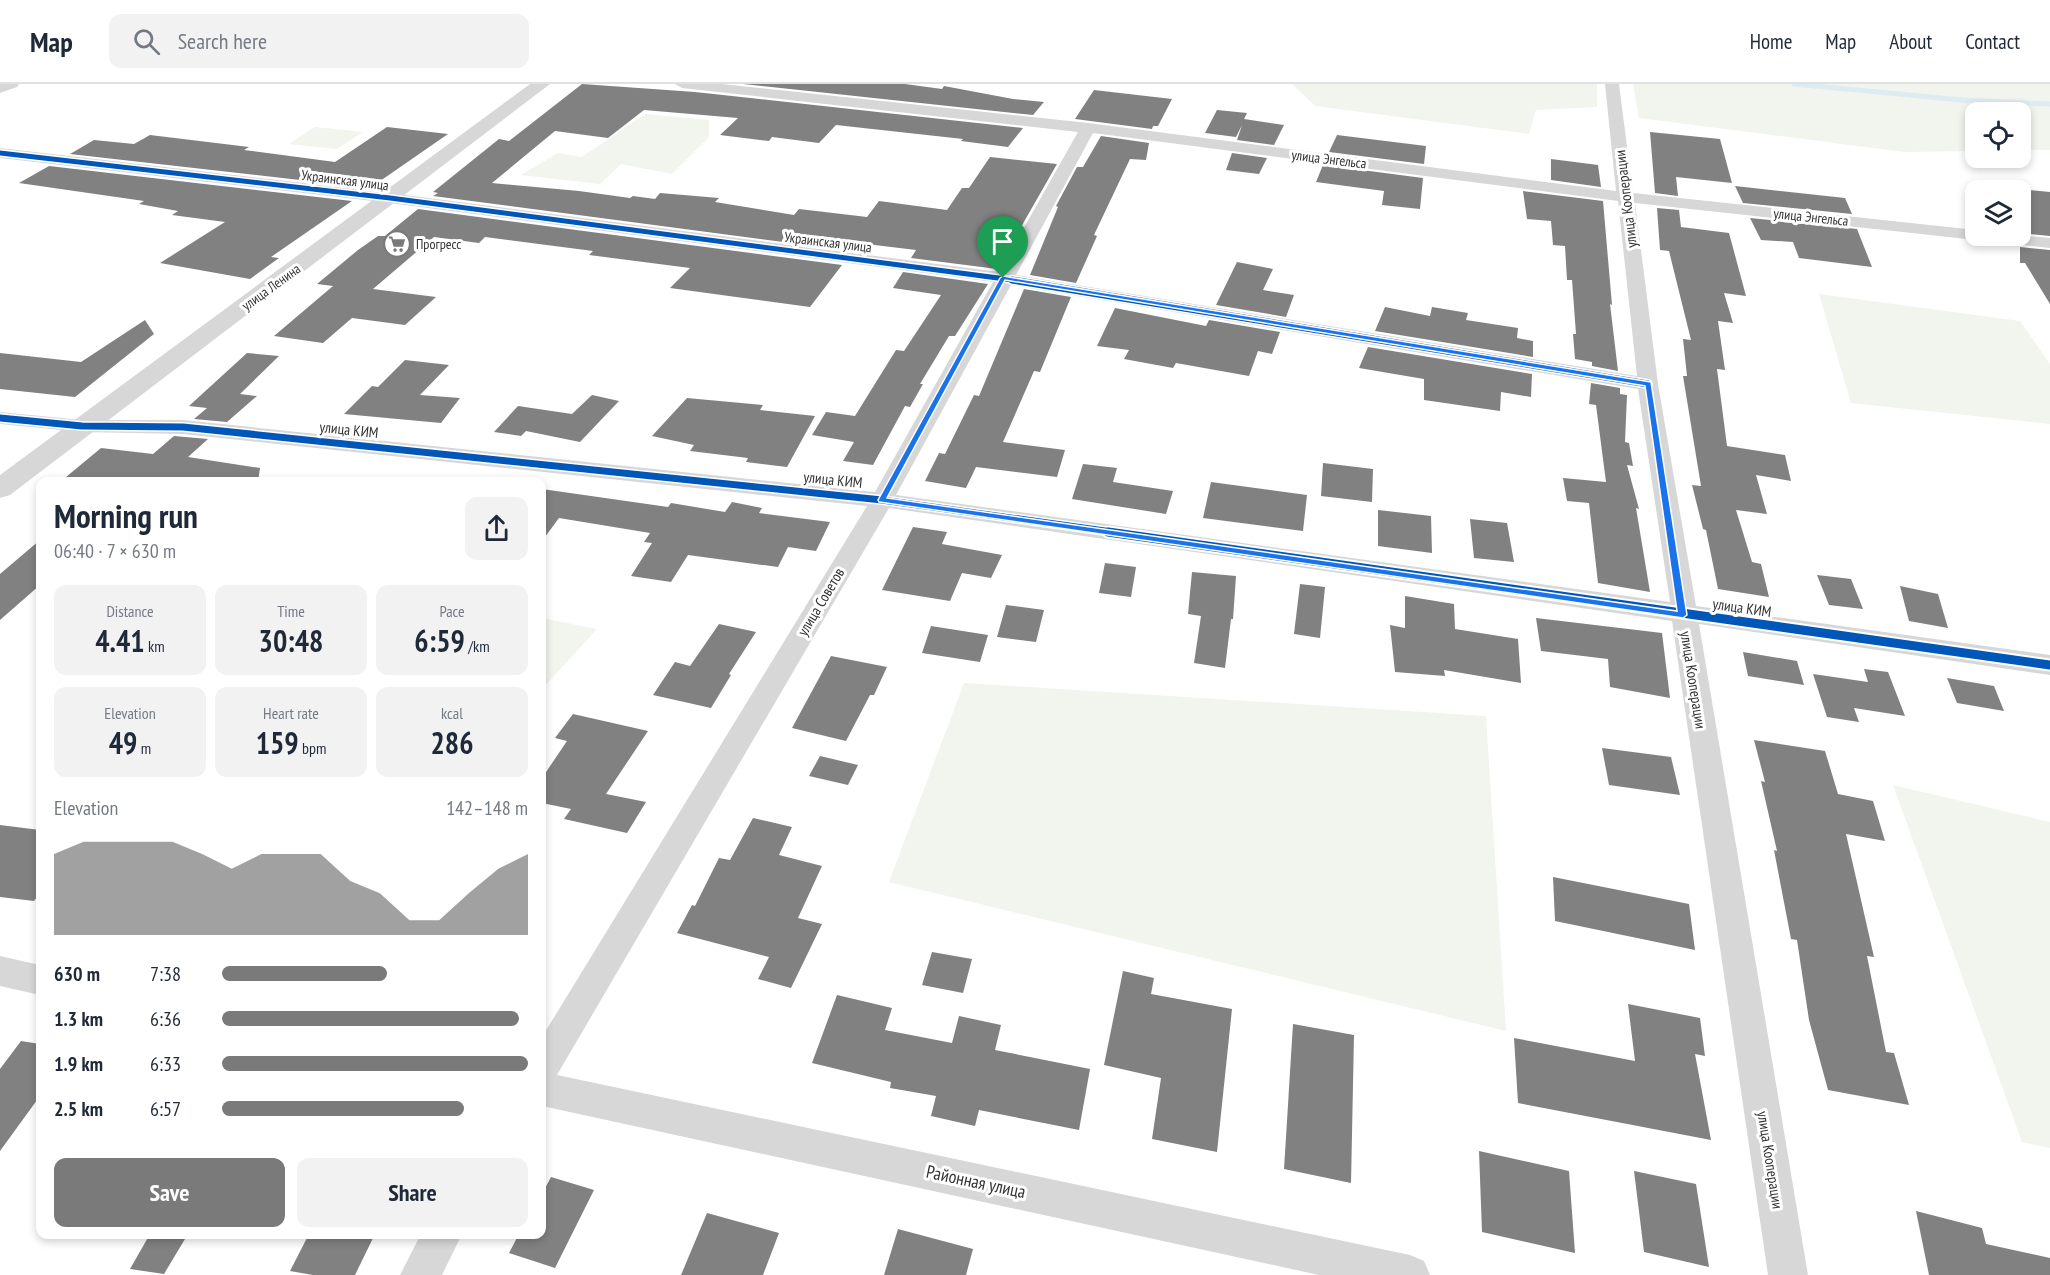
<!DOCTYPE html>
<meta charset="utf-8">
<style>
body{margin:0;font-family:"PT Sans Narrow",sans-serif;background:#f2f2f3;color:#1f2937;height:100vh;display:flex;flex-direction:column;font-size:22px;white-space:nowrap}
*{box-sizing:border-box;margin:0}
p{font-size:20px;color:#747a83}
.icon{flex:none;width:33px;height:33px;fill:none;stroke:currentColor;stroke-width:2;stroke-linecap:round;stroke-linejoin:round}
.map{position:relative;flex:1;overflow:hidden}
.side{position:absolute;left:36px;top:393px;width:510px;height:762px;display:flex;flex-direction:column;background:#fff;border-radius:12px;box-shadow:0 3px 9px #0003}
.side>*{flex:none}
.tools{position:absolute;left:1965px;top:18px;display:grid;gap:12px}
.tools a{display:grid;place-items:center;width:66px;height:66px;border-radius:12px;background:#fff;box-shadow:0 3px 9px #0003;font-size:30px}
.pin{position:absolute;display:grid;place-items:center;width:51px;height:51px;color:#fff;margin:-62px -26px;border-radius:50% 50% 50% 0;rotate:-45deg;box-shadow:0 0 6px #0007}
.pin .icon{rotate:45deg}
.round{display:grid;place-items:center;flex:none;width:63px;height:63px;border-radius:12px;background:#f2f2f3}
.summary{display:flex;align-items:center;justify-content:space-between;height:102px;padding:0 18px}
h1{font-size:33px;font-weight:700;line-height:45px}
.figures{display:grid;grid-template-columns:repeat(3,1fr);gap:9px;height:102px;padding:6px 18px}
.figures div{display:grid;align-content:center;border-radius:12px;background:#f2f2f3;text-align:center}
.figures b{font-size:30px;font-weight:700}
.figures small{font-size:16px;font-weight:400}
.figures p{font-size:16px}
.chart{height:168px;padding:12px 18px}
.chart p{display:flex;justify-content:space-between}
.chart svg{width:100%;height:108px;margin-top:6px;fill:#7a7a7a;opacity:.7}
.cta{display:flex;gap:12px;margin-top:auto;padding:12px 18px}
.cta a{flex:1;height:69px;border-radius:12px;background:#7a7a7a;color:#fff;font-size:24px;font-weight:700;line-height:69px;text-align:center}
.cta a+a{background:#f2f2f3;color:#1f2937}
ul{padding:0 18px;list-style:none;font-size:20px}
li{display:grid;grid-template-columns:96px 72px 1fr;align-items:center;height:45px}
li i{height:15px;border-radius:8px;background:#7a7a7a}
header{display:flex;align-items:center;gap:36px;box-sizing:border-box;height:84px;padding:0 30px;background:#fff;border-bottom:2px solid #e0e1e3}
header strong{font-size:28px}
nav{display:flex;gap:33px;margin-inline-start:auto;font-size:21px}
.search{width:420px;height:54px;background:#f2f2f3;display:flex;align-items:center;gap:15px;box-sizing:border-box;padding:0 21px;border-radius:12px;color:#747a83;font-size:22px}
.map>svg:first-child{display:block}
.green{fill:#f1f5ed}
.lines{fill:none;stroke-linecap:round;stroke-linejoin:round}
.stream{stroke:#ddebf3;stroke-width:5}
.building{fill:#818181}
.minor{fill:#d7d7d7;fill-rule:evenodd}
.tertiary{fill:#d7d7d7;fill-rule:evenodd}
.cycleway-far2-casing{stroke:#fff;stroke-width:8}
.cycleway-far1-casing{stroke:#fff;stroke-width:10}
.cycleway-casing{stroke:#fff;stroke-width:13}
.cycleway-far2{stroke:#0057b8;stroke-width:5}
.cycleway-far1{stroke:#0057b8;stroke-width:7}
.cycleway{stroke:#0057b8;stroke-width:9}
.route{fill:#1a73e8;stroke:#fff;stroke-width:1.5;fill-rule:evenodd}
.labels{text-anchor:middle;stroke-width:6;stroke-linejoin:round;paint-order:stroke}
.far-street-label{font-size:14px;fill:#333;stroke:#fff}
.far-poi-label{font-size:14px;fill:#333;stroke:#fff;text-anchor:start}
.street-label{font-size:15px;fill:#333;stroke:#fff}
.near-street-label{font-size:18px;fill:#333;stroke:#fff}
</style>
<header>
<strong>Map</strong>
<div class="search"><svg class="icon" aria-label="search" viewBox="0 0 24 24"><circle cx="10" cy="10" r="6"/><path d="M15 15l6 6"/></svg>Search here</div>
<nav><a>Home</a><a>Map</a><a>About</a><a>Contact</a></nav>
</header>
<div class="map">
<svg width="2050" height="1191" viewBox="0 0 2050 1191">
<rect width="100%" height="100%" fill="#fff"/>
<!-- green -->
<g class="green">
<path d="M 1292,0 L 1597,0 L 1597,23 L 1536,26 L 1529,50 L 1315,22 Z"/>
<path d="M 1633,0 L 2050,0 L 2050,66 L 2021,66 L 2020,28 L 1976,28 L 1975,67 L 1904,68 L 1639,34 Z"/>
<path d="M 645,30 L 709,36 L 709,53 L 672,90 L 621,80 L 600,100 L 521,91 L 558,69 L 582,73 Z"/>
<path d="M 315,43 L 363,48 L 337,65 L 289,60 Z"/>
<path d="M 1819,210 L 2020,237 L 2050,280 L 2050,340 L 1851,319 Z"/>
<path d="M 542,534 L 597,545 L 542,605 Z"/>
<path d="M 964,599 L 1486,632 L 1506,947 L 889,798 Z"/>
<path d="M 1893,701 L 2050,738 L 2050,1064 L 2022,1058 Z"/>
</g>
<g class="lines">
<!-- stream -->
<path class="stream" d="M 1794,0 L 1962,16 L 2050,20"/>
</g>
<!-- building -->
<g class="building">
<path d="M 582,0 L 695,8 L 1023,44 L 1008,63 L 961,57 L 963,55 L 836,41 L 819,59 L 772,53 L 769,57 L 720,51 L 738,34 L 644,26 L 608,54 L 555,47 L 492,99 L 579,107 L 630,114 L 633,112 L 655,115 L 660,109 L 719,114 L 715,118 L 794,131 L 799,125 L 867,133 L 879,117 L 947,126 L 962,104 L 969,104 L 990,73 L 1057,80 L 997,185 L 911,174 L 916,166 L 858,159 L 852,167 L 433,112 L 438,109 L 433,108 L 499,55 L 509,57 Z"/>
<path d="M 743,0 L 905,0 L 942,5 L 944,2 L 1013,15 L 1044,18 L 1033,31 Z"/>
<path d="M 1094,6 L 1172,15 L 1158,42 L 1153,42 L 1152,45 L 1075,35 Z"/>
<path d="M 1217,26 L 1247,29 L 1244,35 L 1284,41 L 1274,61 L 1237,56 L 1242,41 L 1236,53 L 1205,49 Z"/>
<path d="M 387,43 L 448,50 L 370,104 L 70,70 L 94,56 L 134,60 L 150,51 L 249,63 L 244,66 L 335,78 Z"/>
<path d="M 1650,48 L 1720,55 L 1732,99 L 1676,93 L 1678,112 L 1655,109 Z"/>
<path d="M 1337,51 L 1426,62 L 1424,80 L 1329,68 Z"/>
<path d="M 1101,52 L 1149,59 L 1146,76 L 1130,75 L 1094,151 L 1097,152 L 1076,199 L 1030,191 L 1058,123 L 1056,122 L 1077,83 L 1083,83 Z"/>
<path d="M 1232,69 L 1267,74 L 1259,90 L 1226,86 Z"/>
<path d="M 1551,75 L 1598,81 L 1601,103 L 1551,96 Z"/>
<path d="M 1323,81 L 1423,94 L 1420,125 L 1382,121 L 1384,107 L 1316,98 Z"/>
<path d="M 49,82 L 352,117 L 271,173 L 279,174 L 250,195 L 160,179 L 225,138 L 172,131 L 178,127 L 139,120 L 144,117 L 19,99 Z"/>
<path d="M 1735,102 L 1845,114 L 1852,130 L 1743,119 Z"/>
<path d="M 2020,105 L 2050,108 L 2050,152 L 2020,149 Z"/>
<path d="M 1523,107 L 1603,117 L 1612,221 L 1610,220 L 1618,287 L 1592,282 L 1592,278 L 1575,275 L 1573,250 L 1576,250 L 1572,196 L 1567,196 L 1565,162 L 1553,161 L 1551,137 L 1527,135 Z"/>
<path d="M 1657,124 L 1679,126 L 1681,143 L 1729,149 L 1746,212 L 1724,209 L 1733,239 L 1718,237 L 1725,286 L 1717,285 L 1727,362 L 1785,371 L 1791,397 L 1756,391 L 1767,430 L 1736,426 L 1752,478 L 1761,480 L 1769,513 L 1718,505 L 1706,446 L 1703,445 L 1692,401 L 1701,402 L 1683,292 L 1687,292 L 1683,255 L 1691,256 L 1669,167 L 1660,166 Z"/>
<path d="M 418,125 L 842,181 L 810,223 L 670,204 L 690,184 L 589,171 L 593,167 L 485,153 L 479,159 L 434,153 L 373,205 L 436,213 L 405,241 L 352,234 L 323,259 L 274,252 L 333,202 L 317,200 L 358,166 L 378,152 L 385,152 Z"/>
<path d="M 1750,134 L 1857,145 L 1872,183 L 1799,174 L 1793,158 L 1761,156 Z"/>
<path d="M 2020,163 L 2050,166 L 2050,220 L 2025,179 L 2020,179 Z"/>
<path d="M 1237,178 L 1273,185 L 1263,206 L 1294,211 L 1286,233 L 1216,221 Z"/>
<path d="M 903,188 L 988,200 L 955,252 L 949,252 L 920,300 L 923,300 L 910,323 L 905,322 L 873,381 L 843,377 L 854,358 L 812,351 L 826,328 L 855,332 L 896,266 L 904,267 L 941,211 L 893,204 Z"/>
<path d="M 1024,205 L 1071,213 L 1040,288 L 1034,287 L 1003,358 L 1065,366 L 1057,393 L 976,383 L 966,404 L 925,397 L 939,369 L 945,370 L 974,311 L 979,312 Z"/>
<path d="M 1385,223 L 1430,232 L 1432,223 L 1468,229 L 1466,236 L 1518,244 L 1517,254 L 1533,257 L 1533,273 L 1375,247 Z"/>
<path d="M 1115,224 L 1206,242 L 1209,236 L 1280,248 L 1272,270 L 1258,267 L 1249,292 L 1176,279 L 1173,284 L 1124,275 L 1129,266 L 1097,262 Z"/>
<path d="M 145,236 L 154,250 L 75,313 L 0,305 L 0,269 L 81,278 Z"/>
<path d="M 1368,263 L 1532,290 L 1531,313 L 1501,308 L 1500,327 L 1424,316 L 1424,295 L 1359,284 Z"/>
<path d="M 247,269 L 279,272 L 240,310 L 257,312 L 227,338 L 194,335 L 207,324 L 189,322 Z"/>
<path d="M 405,276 L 449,281 L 420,311 L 460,314 L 441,339 L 344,330 L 372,302 L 378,303 Z"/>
<path d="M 1591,299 L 1620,304 L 1620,310 L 1627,311 L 1625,358 L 1629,359 L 1633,382 L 1627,381 L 1639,425 L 1636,424 L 1650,508 L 1598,499 L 1589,419 L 1567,417 L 1563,394 L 1606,398 L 1596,321 L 1589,320 Z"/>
<path d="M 592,311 L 619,317 L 580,358 L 526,347 L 521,352 L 494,348 L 518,322 L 572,330 Z"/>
<path d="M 687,314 L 763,321 L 760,326 L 815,332 L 787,383 L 746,378 L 748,374 L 690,367 L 694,361 L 652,352 Z"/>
<path d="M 174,352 L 208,355 L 188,373 L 260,384 L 258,398 L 60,398 L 101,364 L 153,370 Z"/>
<path d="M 1323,379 L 1373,385 L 1372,418 L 1321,412 Z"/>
<path d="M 1083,380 L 1117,384 L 1113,398 L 1173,407 L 1166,430 L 1072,415 Z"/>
<path d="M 1211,398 L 1307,411 L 1303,447 L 1203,434 Z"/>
<path d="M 542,405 L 668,423 L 671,419 L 725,428 L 732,418 L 762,424 L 759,429 L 830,438 L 816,467 L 788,463 L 778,483 L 688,471 L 671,498 L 631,492 L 652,459 L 644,458 L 650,449 L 559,434 L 542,457 Z"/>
<path d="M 1378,426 L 1431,432 L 1432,469 L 1378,462 Z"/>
<path d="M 1470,435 L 1507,439 L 1514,478 L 1474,474 Z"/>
<path d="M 913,443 L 947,448 L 942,460 L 1002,471 L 991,494 L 962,489 L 950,517 L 882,506 Z"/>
<path d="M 40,456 L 40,501 L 0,536 L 0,490 Z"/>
<path d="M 1105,479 L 1136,483 L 1131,513 L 1099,509 Z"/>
<path d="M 1192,488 L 1236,492 L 1233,535 L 1231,535 L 1225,584 L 1194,579 L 1201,532 L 1188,530 Z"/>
<path d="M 1817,491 L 1851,495 L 1863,525 L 1829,521 Z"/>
<path d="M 1300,500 L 1325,503 L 1320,554 L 1294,550 Z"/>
<path d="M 1900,502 L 1938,510 L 1948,544 L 1909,537 Z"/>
<path d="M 1405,512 L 1454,520 L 1455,545 L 1518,555 L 1521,599 L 1444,586 L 1445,592 L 1395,588 L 1390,541 L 1405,544 Z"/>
<path d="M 1006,521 L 1044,526 L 1036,558 L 997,553 Z"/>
<path d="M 1536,534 L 1662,549 L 1670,614 L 1610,603 L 1608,575 L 1541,567 Z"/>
<path d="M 719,540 L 756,548 L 729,590 L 731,591 L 711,624 L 653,611 L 675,578 L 690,582 Z"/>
<path d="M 931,542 L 988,551 L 980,578 L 922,569 Z"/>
<path d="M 1743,568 L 1797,577 L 1804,601 L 1748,592 Z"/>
<path d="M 831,572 L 887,583 L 874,611 L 870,611 L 846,657 L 792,644 Z"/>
<path d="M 1864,585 L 1888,588 L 1905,632 L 1854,624 L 1859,638 L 1827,633 L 1813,590 L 1868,598 Z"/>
<path d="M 1947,594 L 1994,602 L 2004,627 L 1957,619 Z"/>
<path d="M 573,630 L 648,647 L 606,710 L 646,718 L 627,749 L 564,735 L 571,725 L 542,719 L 542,694 L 567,657 L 555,654 Z"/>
<path d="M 1754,656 L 1825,667 L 1838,710 L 1873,717 L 1885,757 L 1846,750 L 1874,873 L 1867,872 L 1886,968 L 1894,969 L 1909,1021 L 1828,1006 L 1809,936 L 1797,856 L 1791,855 L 1774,766 L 1777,767 L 1761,697 L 1765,698 Z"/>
<path d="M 1602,664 L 1671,673 L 1680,711 L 1609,701 Z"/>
<path d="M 820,672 L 858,681 L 848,701 L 809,692 Z"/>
<path d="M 753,734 L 792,743 L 779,771 L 822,782 L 798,834 L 822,840 L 791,904 L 758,895 L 769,873 L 677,849 L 692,821 L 695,822 L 719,774 L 730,776 Z"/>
<path d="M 0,741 L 40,746 L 40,809 L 34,817 L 0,813 Z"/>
<path d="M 1553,793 L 1689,820 L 1695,866 L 1555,837 Z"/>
<path d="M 932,868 L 972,875 L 963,909 L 922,901 Z"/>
<path d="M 1123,887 L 1154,894 L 1151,910 L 1232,925 L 1217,1068 L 1152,1055 L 1161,994 L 1104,981 Z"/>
<path d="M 837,911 L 892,924 L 885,946 L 952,959 L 959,932 L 1001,941 L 995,966 L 1090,985 L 1079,1046 L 979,1026 L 975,1042 L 931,1032 L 936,1012 L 890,1004 L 891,998 L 812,979 Z"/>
<path d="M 1628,920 L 1700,934 L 1705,972 L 1695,970 L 1711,1056 L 1518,1019 L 1514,954 L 1635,977 Z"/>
<path d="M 1293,940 L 1354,951 L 1351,1099 L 1284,1085 Z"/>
<path d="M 21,957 L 40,960 L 40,1012 L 0,1067 L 0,985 Z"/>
<path d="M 1479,1067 L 1569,1087 L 1575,1169 L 1482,1148 Z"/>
<path d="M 1634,1087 L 1696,1100 L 1709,1183 L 1644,1168 Z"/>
<path d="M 551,1093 L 594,1106 L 555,1184 L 509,1169 L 519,1150 L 542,1150 L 542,1110 Z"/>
<path d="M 1916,1127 L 1982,1144 L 1986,1160 L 2050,1174 L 2050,1191 L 1929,1191 Z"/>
<path d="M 707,1129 L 779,1149 L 763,1191 L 681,1191 Z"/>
<path d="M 898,1145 L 973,1165 L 966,1191 L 884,1191 Z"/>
<path d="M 150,1150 L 188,1150 L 164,1190 L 130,1185 Z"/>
<path d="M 309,1150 L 375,1150 L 355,1191 L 313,1191 L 290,1187 Z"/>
</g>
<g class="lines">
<!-- minor -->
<g class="minor">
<path d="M 0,0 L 19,0 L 17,3 L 0,9 Z"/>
<path d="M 675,0 L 722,0 L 1088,39 L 1616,107 L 1605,0 L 1619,0 L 1633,109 L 1976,146 L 1976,152 L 2020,151 L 2050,154 L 2050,164 L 1635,119 L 1658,300 L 1696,522 L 2050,571 L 2050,591 L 1699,540 L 1808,1191 L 1768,1191 L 1672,537 L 889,424 L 557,991 L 1410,1171 L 1424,1177 L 1430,1191 L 1319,1191 L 542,1022 L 542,953 L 867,422 L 183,350 L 82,348 L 0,340 L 0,328 L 82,336 L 183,336 L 875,408 L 993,198 L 390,119 L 0,74 L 0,64 L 390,109 L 999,188 L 1078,48 L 682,4 ZM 1093,49 L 1618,117 L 1637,292 L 1016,191 ZM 1011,201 L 1638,305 L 1670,518 L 896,411 Z"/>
<path d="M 0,872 L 40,881 L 40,911 L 0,902 Z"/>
<path d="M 421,1150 L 462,1150 L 442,1191 L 400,1191 Z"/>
</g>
<!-- tertiary -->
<path class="tertiary" d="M 530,0 L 550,0 L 10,411 L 0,414 L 0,391 Z"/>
<!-- cycleway-far2 casing -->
<g class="cycleway-far2-casing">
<path id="cycleway-far2" d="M 0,69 L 390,114 L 1021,197"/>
</g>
<!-- cycleway-far1 casing -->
<g class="cycleway-far1-casing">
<g id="cycleway-far1">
<path d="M 1012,196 L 1648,300"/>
<path d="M 0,334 L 82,342 L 183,343 L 882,416 L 1119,449"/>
</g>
</g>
<!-- cycleway casing -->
<g class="cycleway-casing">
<path id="cycleway" d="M 1108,448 L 2050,581"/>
</g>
<!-- cycleway-far2 -->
<use href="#cycleway-far2" class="cycleway-far2"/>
<!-- cycleway-far1 -->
<use href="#cycleway-far1" class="cycleway-far1"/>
<!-- cycleway -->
<use href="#cycleway" class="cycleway"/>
</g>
<!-- route -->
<path class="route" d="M 1003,192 L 1651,298 L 1687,531 L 1683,534 L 879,418 L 878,416 L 1000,194 ZM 1005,196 L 1645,302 L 1677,527 L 887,414 Z"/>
<!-- icons -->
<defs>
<g id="supermarket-ring" transform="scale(1.35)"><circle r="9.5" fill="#fff" stroke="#7a7a7a" stroke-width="1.5"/><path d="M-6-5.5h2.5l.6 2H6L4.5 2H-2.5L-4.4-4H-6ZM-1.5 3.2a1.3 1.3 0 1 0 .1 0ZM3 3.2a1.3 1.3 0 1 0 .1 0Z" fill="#7a7a7a"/></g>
</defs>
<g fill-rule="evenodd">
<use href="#supermarket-ring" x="397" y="160"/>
</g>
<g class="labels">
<!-- far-street labels -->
<g class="far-street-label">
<text transform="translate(1329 75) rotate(7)" y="5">улица Энгельса</text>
<text transform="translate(345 96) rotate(7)" y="5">Украинская улица</text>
<text transform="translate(1811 133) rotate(6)" y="5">улица Энгельса</text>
<text transform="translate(828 158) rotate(7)" y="5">Украинская улица</text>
<text transform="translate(271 203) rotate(-36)" y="5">улица Ленина</text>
</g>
<!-- far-poi labels -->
<g class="far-poi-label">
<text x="416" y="165">Прогресс</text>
</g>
<!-- street labels -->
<g class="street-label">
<text transform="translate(1626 115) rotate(-97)" y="5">улица Кооперации</text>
<text transform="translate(349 346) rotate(6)" y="5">улица КИМ</text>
<text transform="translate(833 396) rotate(6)" y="5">улица КИМ</text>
<text transform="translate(821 518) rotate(-59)" y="5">улица Советов</text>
<text transform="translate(1742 524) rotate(8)" y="5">улица КИМ</text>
<text transform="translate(1693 596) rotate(81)" y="5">улица Кооперации</text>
<text transform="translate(1770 1076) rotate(81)" y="5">улица Кооперации</text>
</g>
<!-- near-street labels -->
<g class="near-street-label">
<text transform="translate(976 1098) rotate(12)" y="6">Районная улица</text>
</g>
</g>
</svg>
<div class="tools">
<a><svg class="icon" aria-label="locate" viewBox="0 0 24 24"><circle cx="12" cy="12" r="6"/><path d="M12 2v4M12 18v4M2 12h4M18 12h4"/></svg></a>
<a><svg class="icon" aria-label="layers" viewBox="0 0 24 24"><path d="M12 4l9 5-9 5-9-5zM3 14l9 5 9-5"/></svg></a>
</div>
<div class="pin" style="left:1003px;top:194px;background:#1e9e55"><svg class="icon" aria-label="arrive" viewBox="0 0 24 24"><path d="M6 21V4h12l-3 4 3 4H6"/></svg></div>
<section class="side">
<div class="summary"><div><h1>Morning run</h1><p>06:40 · 7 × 630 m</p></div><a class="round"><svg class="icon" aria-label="share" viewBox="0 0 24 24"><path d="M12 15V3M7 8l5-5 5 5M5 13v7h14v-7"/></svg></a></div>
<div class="figures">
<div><p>Distance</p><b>4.41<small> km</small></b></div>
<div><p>Time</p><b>30:48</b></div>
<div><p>Pace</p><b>6:59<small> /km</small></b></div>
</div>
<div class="figures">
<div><p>Elevation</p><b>49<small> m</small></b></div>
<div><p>Heart rate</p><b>159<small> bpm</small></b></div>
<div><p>kcal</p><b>286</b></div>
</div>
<div class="chart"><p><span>Elevation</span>142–148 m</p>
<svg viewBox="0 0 160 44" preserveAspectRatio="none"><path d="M0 44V11L10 6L20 6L30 6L40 6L50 11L60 17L70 11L80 11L90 11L100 22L110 27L120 38L130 38L140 27L150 17L160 11V44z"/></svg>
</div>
<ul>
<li><b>630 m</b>7:38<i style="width:54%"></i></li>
<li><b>1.3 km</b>6:36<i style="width:97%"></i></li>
<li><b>1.9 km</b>6:33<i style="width:100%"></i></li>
<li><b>2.5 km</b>6:57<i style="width:79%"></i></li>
</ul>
<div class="cta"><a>Save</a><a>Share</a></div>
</section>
</div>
